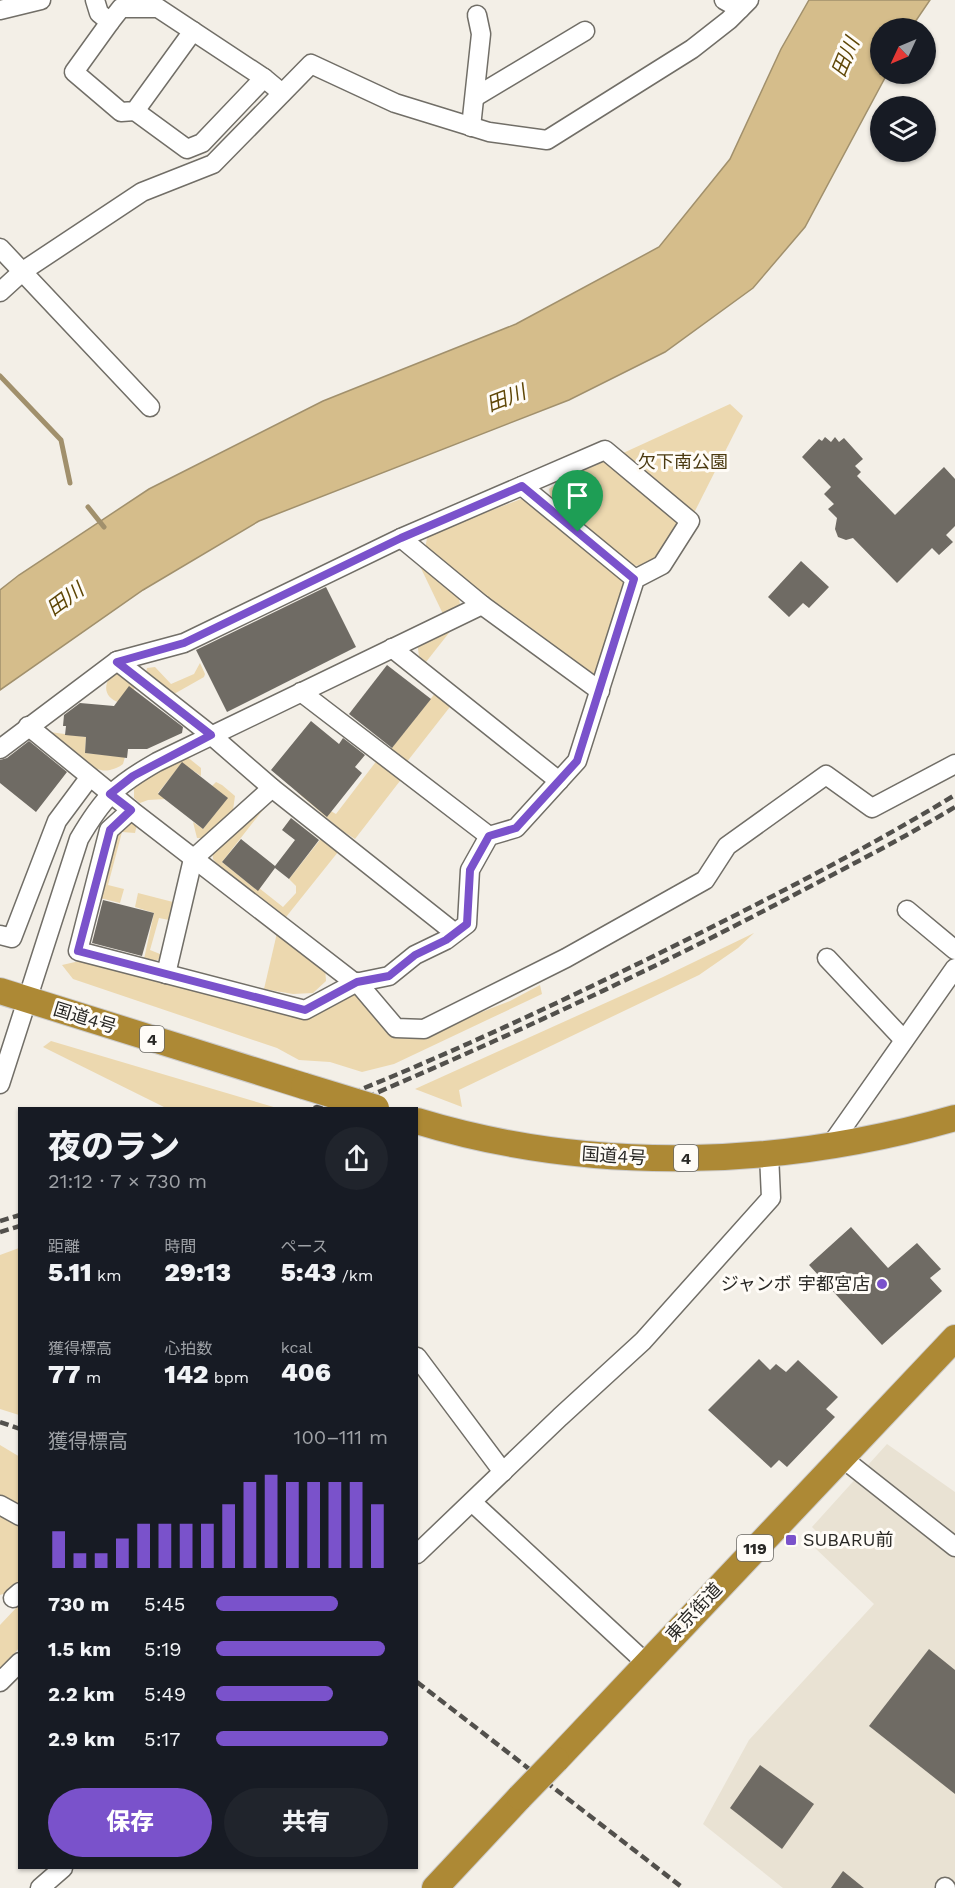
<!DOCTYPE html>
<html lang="ja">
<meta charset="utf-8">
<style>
body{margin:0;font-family:"Work Sans","Noto Sans JP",sans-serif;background:#20242c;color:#f1f3f6;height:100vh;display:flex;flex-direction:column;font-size:22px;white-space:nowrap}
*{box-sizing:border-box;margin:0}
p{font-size:20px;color:#9ea1a6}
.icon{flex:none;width:33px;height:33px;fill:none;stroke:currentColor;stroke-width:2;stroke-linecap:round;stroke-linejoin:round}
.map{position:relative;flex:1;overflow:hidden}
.details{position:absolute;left:18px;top:1107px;width:400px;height:762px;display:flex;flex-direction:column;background:#171b24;border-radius:0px;box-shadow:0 2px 4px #0004}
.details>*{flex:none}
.needle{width:39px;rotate:226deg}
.fabs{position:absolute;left:870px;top:18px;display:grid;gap:12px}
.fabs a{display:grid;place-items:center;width:66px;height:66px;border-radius:50%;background:#171b24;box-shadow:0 2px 4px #0004;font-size:30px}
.pin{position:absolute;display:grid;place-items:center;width:51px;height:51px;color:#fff;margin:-62px -26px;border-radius:50% 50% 50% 0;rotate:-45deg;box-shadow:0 0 6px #0007}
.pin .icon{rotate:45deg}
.round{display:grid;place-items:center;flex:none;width:63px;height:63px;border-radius:32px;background:#20242c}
.overview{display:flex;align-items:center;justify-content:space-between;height:102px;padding:0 30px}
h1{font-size:33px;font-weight:800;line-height:45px}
.stats{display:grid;grid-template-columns:repeat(3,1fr);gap:9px;height:102px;padding:6px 30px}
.stats div{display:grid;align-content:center}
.stats b{font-size:26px;font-weight:800}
.stats small{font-size:16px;font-weight:400}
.stats p{font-size:16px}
.chart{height:168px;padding:12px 30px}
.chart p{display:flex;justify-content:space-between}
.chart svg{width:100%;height:108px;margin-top:6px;stroke:#7a52cb;stroke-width:6}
.cta{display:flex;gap:12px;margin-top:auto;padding:12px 30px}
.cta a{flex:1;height:69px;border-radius:36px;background:#7a52cb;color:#fff;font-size:24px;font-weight:800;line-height:69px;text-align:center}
.cta a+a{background:#20242c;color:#f1f3f6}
ul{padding:0 30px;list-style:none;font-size:20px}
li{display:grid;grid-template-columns:96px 72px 1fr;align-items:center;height:45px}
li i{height:15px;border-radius:8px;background:#7a52cb}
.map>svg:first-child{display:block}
.built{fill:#e9e2d3}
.green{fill:#ecd8af}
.water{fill:#d5bd8b;stroke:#a1906c;stroke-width:1.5}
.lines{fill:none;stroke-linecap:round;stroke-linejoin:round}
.stream{stroke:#a1906c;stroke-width:5}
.building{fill:#6f6b64}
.minor-casing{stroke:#716e67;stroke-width:21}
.highway-casing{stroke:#cccbcb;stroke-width:28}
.minor{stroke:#fff;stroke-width:18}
.highway{stroke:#ad8935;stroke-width:26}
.rail{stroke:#52504c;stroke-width:4.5;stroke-dasharray:9 4.5;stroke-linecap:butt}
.highway-bridge-casing{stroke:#cccbcb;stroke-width:28;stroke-linecap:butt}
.highway-bridge{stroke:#ad8935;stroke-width:26}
.route-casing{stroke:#fff;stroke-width:12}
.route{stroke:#7a52cb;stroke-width:8}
.poi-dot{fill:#7a52cb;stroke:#fffcf7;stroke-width:2}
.labels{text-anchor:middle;stroke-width:6;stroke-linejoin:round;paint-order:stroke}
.shield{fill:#fffcf7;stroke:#696864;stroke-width:1.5}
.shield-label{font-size:16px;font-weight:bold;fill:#292825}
.park-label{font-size:18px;fill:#4b3a11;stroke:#fffcf7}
.street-label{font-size:18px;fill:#292825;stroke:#fffcf7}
.poi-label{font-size:18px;fill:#292825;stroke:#fffcf7;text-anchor:end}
.water-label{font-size:20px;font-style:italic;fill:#5f4707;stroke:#fffcf7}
</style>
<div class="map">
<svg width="955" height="1888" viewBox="0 0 955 1888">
<rect width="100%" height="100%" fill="#f3efe7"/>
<!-- built -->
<path class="built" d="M 887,1444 L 955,1492 L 955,1888 L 783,1888 L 703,1824 L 749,1740 L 874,1604 L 815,1548 L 824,1539 L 812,1527 Z"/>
<!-- green -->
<g class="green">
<path d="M 730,404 L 743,416 L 694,513 L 621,454 Z"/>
<path d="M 603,462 L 613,463 L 676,514 L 678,524 L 655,560 L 648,565 L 630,566 L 551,500 L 549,489 L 565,478 Z"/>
<path d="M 521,499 L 532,501 L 622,576 L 626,584 L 599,675 L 589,678 L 425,548 L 428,534 Z"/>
<path d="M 417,560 L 458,594 L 460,604 L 443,614 Z"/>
<path d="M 452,629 L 426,662 L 419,656 L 417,642 Z"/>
<path d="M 200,663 L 205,674 L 204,677 L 174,694 L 158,684 L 146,673 L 147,668 L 155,667 L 171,684 L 194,674 Z"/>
<path d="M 115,670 L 136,686 L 128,701 L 124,704 C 102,699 102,684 115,670 Z"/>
<path d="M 436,692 L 453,703 L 406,763 L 390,750 Z"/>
<path d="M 50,732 L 86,737 L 85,753 L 125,757 L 123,764 C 118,768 108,772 101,770 C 86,767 62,742 50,732 Z"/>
<path d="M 186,756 L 201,768 L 201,776 L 182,763 L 158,793 L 166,799 L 148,800 L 140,803 L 134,798 L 134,786 Z"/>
<path d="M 378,759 L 403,777 L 355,839 L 341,830 L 297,792 L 336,814 Z"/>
<path d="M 216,782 L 222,785 L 235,796 L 233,810 L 202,838 L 197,838 L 193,822 L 203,829 L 227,798 L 212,786 Z"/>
<path d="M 269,802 L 222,862 L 257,890 L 259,888 L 283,907 L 296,893 L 296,886 L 289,879 L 323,836 L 342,847 L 286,917 L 217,864 L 213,859 L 212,848 Z"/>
<path d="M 138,820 L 135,833 L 122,832 L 108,885 L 124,889 L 120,903 L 100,898 L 110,843 L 123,821 Z"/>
<path d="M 138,893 L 173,902 L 169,920 L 159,918 L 150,950 L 160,954 L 160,959 L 154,961 L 144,959 L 154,913 L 135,907 Z"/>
<path d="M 277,933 L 325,967 L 326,981 L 313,993 L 293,994 L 264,989 Z"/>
<path d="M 754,933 L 738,948 L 699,975 L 459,1090 L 462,1107 L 415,1089 L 663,977 Z"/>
<path d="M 84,960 L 309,1015 L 355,990 L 420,1036 L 510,1001 L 540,985 L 542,994 L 394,1064 L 362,1072 L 330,1062 L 299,1060 L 277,1048 L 73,979 L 62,965 Z"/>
<path d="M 51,1041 L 277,1108 L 166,1108 L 43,1047 Z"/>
<path d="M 19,1248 L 20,1248 L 19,1415 L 0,1409 L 0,1255 Z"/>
<path d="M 0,1445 L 20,1457 L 19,1648 L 0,1671 L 0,1625 L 17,1607 L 3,1594 L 0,1595 Z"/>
</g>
<!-- water -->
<path class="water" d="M 809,0 L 930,0 L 911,28 L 880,28 L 880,74 L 887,74 L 805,227 L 753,288 L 665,352 L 569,400 L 259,521 L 143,590 L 0,690 L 0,590 L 19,575 L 149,489 L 323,401 L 516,324 L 659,247 L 730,159 L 781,49 Z"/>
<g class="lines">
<!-- stream -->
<g class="stream">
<path d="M 0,376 L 61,440 L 70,483"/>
<path d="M 88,507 L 104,527"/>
</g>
</g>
<!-- building -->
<g class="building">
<path d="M 825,437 L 831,442 L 835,437 L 839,442 L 844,438 L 863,459 L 855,466 L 861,472 L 857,476 L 895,515 L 944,467 L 955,479 L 955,526 L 946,535 L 953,542 L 939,555 L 932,548 L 897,583 L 853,538 L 846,540 L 838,537 L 835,529 L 837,518 L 828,509 L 834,504 L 824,494 L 831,487 L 802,457 L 819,439 L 822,441 Z"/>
<path d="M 801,561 L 829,587 L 809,608 L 803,603 L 789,617 L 768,597 Z"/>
<path d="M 326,587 L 356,647 L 227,712 L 196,650 Z"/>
<path d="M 387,665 L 431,699 L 392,748 L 349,714 Z"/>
<path d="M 129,686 L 183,727 L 182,733 L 147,749 L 128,749 L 127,758 L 85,753 L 86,737 L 65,735 L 66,726 L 63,726 L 64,715 L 80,703 L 114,706 Z"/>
<path d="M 311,721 L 339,744 L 343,738 L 365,755 L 355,767 L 362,773 L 327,817 L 271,770 Z"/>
<path d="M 29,741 L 67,772 L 36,812 L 0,783 L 0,760 L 7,758 Z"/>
<path d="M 182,762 L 228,798 L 203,829 L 158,794 Z"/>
<path d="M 291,818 L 319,840 L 289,879 L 275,868 L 258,891 L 222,862 L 241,839 L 275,866 L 295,840 L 282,830 Z"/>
<path d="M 103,900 L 154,913 L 142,956 L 92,943 Z"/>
<path d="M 851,1227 L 888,1268 L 917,1243 L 941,1269 L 930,1278 L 942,1291 L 882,1345 L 809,1265 Z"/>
<path d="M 759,1359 L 770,1370 L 776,1364 L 786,1372 L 798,1360 L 838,1397 L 826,1409 L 835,1417 L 787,1467 L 779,1460 L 771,1468 L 708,1410 Z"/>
<path d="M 929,1649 L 955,1670 L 955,1794 L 869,1726 Z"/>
<path d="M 760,1765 L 814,1804 L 782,1849 L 730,1808 Z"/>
<path d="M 843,1871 L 864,1888 L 831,1888 Z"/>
</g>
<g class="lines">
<!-- minor casing -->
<g class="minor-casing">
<g id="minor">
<path d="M 95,0 L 99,13 L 110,22 L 121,8 L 158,8 L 264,78 L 282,93"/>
<path d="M 724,0 L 740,9"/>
<path d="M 0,10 L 41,0"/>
<path d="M 110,22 L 74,72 L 121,112 L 135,111 L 193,31"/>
<path d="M 475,97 L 585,31"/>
<path d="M 135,111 L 187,149 L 202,143 L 264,78"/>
<path d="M 471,127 L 481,34 L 477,15"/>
<path d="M 0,248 L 150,407"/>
<path d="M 0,292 L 23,271 L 142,192 L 213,164 L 311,64 L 395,103 L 489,132 L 547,140 L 692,49 L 729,20 L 749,0"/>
<path d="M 522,486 L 635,579"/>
<path d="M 401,538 L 482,605 L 600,691"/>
<path d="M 392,648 L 559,781"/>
<path d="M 301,692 L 489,836"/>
<path d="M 28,726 L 131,810 L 355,983 L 389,976 L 415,955 L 446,940 L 467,924 L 470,870 L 489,836 L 516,828 L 577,761 L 635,579 L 662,565 L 690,521 L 605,450 L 401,538 L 184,643 L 117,661 L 211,735 L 272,788 L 455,933"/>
<path d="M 0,749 L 117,661"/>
<path d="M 131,810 L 109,830 L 78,951 L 305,1010 L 357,982 L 396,1028 L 424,1029 L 566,958 L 705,880 L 727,846 L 826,775 L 872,808 L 955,764"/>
<path d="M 907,910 L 955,950"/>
<path d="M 0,935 L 12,938 L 57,821 L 89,778"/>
<path d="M 827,958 L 904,1040"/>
<path d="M 166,974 L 193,859 L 272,788"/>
<path d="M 0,1084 L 79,839 C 103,798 115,786 157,762 L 482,605"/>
<path d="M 830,1146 L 955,968"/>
<path d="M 417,1357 L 503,1472"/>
<path d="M 841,1457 L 955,1547"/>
<path d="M 472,1502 L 646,1663"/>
<path d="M 0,1505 L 20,1516"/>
<path d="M 417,1554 L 560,1417 L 643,1341 L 771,1198 L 769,1154"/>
<path d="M 13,1598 L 20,1592"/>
<path d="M 0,1682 L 20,1662"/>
<path d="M 945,1887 L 946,1888"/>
<path d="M 40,1888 L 63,1868"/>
</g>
</g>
<!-- highway casing -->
<g class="highway-casing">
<g id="highway">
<path d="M 0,991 L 304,1086"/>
<path d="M 417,1121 C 591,1174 781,1168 955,1118"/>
<path d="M 556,1760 L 955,1338"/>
<path d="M 435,1888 L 520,1797"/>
</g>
</g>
<!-- minor -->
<use href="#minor" class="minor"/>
<!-- highway -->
<use href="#highway" class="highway"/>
<!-- rail -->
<g class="rail">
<path d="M 314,1108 C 438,1060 559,1003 678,944 C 772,897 866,849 955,795"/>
<path d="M 341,1108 C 494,1043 645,974 792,896 C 847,867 902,839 955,807"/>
<path d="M 0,1221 L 20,1215"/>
<path d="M 0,1232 L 20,1226"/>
<path d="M 0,1422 L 20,1429"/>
<path d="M 417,1682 L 683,1888"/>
</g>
<!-- highway-bridge casing -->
<g class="highway-bridge-casing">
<g id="highway-bridge">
<path d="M 304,1086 L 376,1108"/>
<path d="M 520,1797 L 556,1760"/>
</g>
</g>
<!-- highway-bridge -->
<use href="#highway-bridge" class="highway-bridge"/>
</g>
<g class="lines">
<!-- route casing -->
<g class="route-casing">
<path id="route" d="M 522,486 L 634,579 L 577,761 L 516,828 L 489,836 L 470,870 L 467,924 L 446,940 L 415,955 L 389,976 L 357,982 L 305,1010 L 78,951 L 110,830 L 131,810 L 110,794 L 133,776 L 211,735 L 117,662 L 184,643 L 401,538 Z"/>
</g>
<!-- route -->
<use href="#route" class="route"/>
</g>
<!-- markers -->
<g class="poi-dot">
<circle cx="882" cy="1284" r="6"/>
<rect x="785" y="1534" width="12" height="12" rx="3"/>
</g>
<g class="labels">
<!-- shield labels -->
<g class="shield">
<rect x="140" y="1026" width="24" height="26" rx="4.5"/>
<rect x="674" y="1145" width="24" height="26" rx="4.5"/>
<rect x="737" y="1535" width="36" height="26" rx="4.5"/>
</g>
<g class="shield-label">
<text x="152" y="1045">4</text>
<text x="686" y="1164">4</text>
<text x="755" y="1554">119</text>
</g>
<!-- park labels -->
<g class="park-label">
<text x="683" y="468">欠下南公園</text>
</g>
<!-- street labels -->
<g class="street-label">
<text transform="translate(85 1018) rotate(17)" y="6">国道4号</text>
<text transform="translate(614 1156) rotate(4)" y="6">国道4号</text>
<text transform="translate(694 1612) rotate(-47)" y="6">東京街道</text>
</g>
<!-- poi labels -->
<g class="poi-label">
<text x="870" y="1290">ジャンボ 宇都宮店</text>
<text x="803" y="1546" text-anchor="start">SUBARU前</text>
</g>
<!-- water labels -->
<g class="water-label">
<text transform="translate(845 57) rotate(-67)" y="7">田川</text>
<text transform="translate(506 398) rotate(-21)" y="7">田川</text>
<text transform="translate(65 599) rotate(-36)" y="7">田川</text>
</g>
</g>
</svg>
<div class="fabs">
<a><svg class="needle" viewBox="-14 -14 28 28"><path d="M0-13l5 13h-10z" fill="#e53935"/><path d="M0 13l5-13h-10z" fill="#9ea1a6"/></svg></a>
<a><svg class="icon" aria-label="layers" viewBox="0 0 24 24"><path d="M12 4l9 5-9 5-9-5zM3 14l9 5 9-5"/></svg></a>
</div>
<div class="pin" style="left:578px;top:532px;background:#1e9e55"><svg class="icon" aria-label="arrive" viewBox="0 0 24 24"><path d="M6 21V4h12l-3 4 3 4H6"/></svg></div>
<section class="details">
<div class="overview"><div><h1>夜のラン</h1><p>21:12 · 7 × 730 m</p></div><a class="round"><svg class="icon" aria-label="share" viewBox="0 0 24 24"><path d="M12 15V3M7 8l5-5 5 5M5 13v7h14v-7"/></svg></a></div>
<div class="stats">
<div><p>距離</p><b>5.11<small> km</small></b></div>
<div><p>時間</p><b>29:13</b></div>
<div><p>ペース</p><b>5:43<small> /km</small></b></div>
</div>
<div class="stats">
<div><p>獲得標高</p><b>77<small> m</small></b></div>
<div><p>心拍数</p><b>142<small> bpm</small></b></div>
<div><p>kcal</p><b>406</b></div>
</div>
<div class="chart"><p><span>獲得標高</span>100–111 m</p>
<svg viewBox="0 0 160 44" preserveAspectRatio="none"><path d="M5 44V29M15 44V38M25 44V38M35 44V32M45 44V26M55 44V26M65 44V26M75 44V26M85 44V18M95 44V9M105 44V6M115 44V9M125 44V9M135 44V9M145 44V9M155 44V18"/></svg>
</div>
<ul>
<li><b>730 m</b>5:45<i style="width:71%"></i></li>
<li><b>1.5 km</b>5:19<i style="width:98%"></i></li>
<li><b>2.2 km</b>5:49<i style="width:68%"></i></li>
<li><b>2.9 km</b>5:17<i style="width:100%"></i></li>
</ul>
<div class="cta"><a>保存</a><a>共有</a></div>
</section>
</div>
